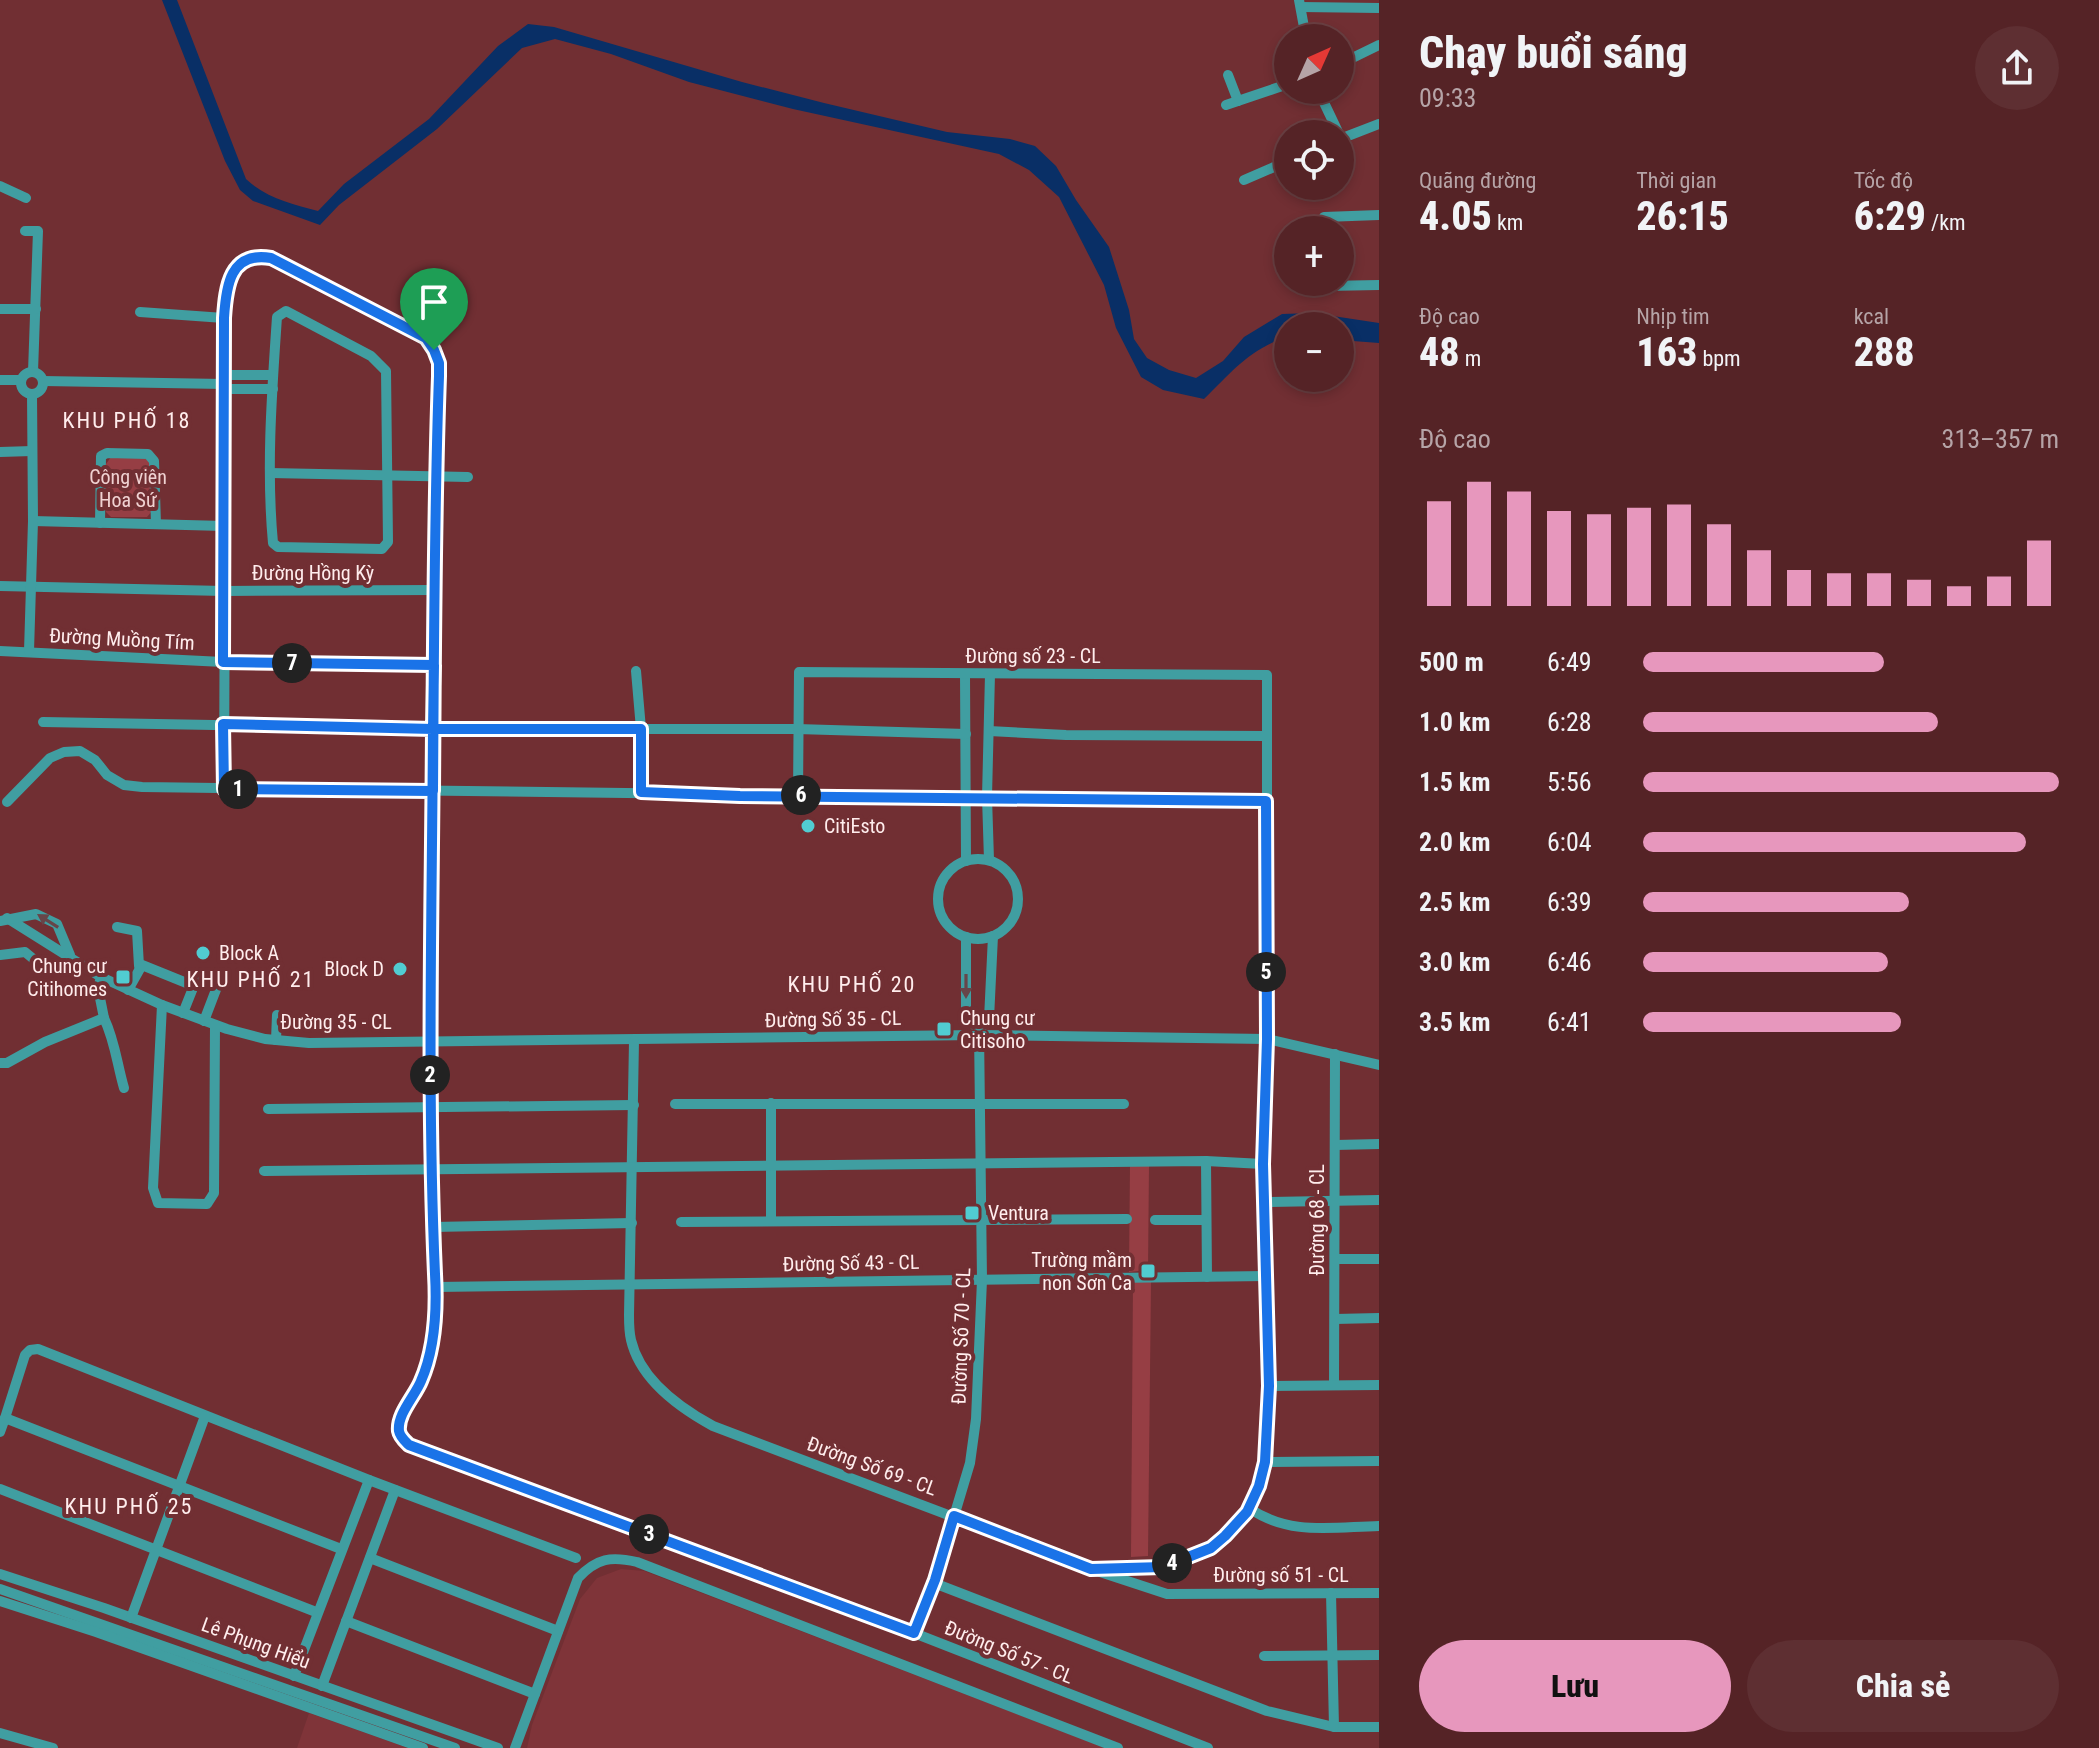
<!DOCTYPE html>
<html lang="vi">
<meta charset="utf-8">
<style>
body{margin:0;font-family:"Roboto Condensed",sans-serif;background:#5e2f32;color:#f1f3f6;height:100vh;display:flex;flex-direction:column;font-size:30px;white-space:nowrap}
*{box-sizing:border-box;margin:0}
p{font-size:26px;color:#b6a4a7}
.icon{flex:none;width:44px;height:44px;fill:none;stroke:currentColor;stroke-width:2;stroke-linecap:round;stroke-linejoin:round}
.map{position:relative;flex:1;overflow:hidden}
.drawer{display:flex;flex-direction:column;background:#552326;width:720px}
.drawer>*{flex:none}
.needle{width:52px;rotate:45deg}
.controls{position:absolute;left:1274px;top:24px;display:grid;gap:16px}
.controls a{display:grid;place-items:center;width:80px;height:80px;border-radius:50%;background:#552326;box-shadow:0 4px 12px #0003,0 0 0 2px #6b4043;font-size:40px}
.pin{position:absolute;display:grid;place-items:center;width:68px;height:68px;color:#fff;margin:-82px -34px;border-radius:50% 50% 50% 0;rotate:-45deg;box-shadow:0 0 8px #0007}
.pin .icon{rotate:45deg}
.km{position:absolute;width:40px;height:40px;margin:-20px;border-radius:50%;background:#222;color:#fff;font-size:22px;line-height:40px;text-align:center}
.round{display:grid;place-items:center;flex:none;width:84px;height:84px;border-radius:42px;background:#5e2f32}
.summary{display:flex;align-items:center;justify-content:space-between;height:136px;padding:0 40px}
h1{font-size:44px;font-weight:800;line-height:60px}
.figures{display:grid;grid-template-columns:repeat(3,1fr);gap:12px;height:136px;padding:8px 40px}
.figures div{display:grid;align-content:center}
.figures b{font-size:40px;font-weight:800}
.figures small{font-size:22px;font-weight:400}
.figures p{font-size:22px}
.chart{height:224px;padding:16px 40px}
.chart p{display:flex;justify-content:space-between}
.chart svg{width:100%;height:144px;margin-top:8px;stroke:#e797bd;stroke-width:6}
.cta{display:flex;gap:16px;margin-top:auto;padding:16px 40px}
.cta a{flex:1;height:92px;border-radius:48px;background:#e797bd;color:#111;font-size:32px;font-weight:800;line-height:92px;text-align:center}
.cta a+a{background:#5e2f32;color:#f1f3f6}
ul{padding:0 40px;list-style:none;font-size:26px}
li{display:grid;grid-template-columns:128px 96px 1fr;align-items:center;height:60px}
li i{height:20px;border-radius:10px;background:#e797bd}
main{display:flex;flex:1;min-height:0}
.map>svg:first-child{display:block}
.built{fill:#7f3439}
.green{fill:#963e44}
.water{fill:#092f66}
.lines{fill:none;stroke-linecap:round;stroke-linejoin:round}
.minor{stroke:#409ea1;stroke-width:10}
.oneway{fill:#674549}
.route-casing{stroke:#fff;stroke-width:16}
.route{stroke:#1a73e8;stroke-width:10}
.poi-dot{fill:#51ccd1;stroke:#712f33;stroke-width:3}
.labels{text-anchor:middle;stroke-width:8;stroke-linejoin:round;paint-order:stroke}
.park-label{font-size:20px;fill:#f0d2d2;stroke:#712f33}
.street-label{font-size:20px;fill:#ffeded;stroke:#712f33}
.poi-label{font-size:20px;fill:#ffeded;stroke:#712f33;text-anchor:start}
.neighbourhood-label{font-size:22px;letter-spacing:2px;fill:#ffeded;stroke:#712f33}
</style>
<main>
<div class="map">
<svg width="1379" height="1748" viewBox="0 0 1379 1748">
<rect width="100%" height="100%" fill="#712f33"/>
<!-- built -->
<g class="built">
<path d="M 621,1569 L 644,1571 L 1105,1748 L 527,1748 L 532,1725 L 580,1599 L 597,1578 Z"/>
<path d="M 309,1713 L 408,1748 L 297,1748 Z"/>
</g>
<!-- green -->
<g class="green">
<path d="M 111,457 L 145,458 L 151,464 L 152,511 L 147,517 L 111,517 L 106,512 L 106,464 Z"/>
<path d="M 1130,1165 L 1149,1165 L 1148,1270 L 1129,1272 Z"/>
<path d="M 1133,1281 L 1151,1281 L 1148,1556 L 1131,1557 Z"/>
</g>
<!-- water -->
<path class="water" d="M 162,0 L 177,0 L 246,179 C 266,198 292,204 318,211 L 344,184 L 429,119 L 498,46 L 528,24 L 554,27 L 742,82 L 824,103 L 947,132 L 1010,139 L 1035,146 L 1056,166 L 1076,200 L 1109,247 L 1129,310 L 1134,339 L 1147,358 L 1169,370 L 1196,378 L 1223,361 L 1244,337 L 1282,314 L 1313,313 L 1379,323 L 1379,343 L 1340,340 L 1340,326 L 1288,326 L 1288,336 C 1247,351 1234,370 1204,399 L 1163,390 L 1141,377 L 1116,328 L 1104,285 L 1059,197 L 1029,170 L 999,154 L 793,109 L 689,82 L 611,54 L 555,39 L 522,48 L 437,129 L 339,205 L 320,225 L 253,201 L 240,190 L 225,161 Z"/>
<g class="lines">
<!-- minor -->
<g class="minor">
<path d="M 1299,0 L 1306,38"/>
<path d="M 1301,7 L 1379,8"/>
<path d="M 1340,64 L 1379,45"/>
<path d="M 1228,75 L 1238,101"/>
<path d="M 1318,90 L 1339,134"/>
<path d="M 1226,105 L 1288,84"/>
<path d="M 1340,139 L 1379,124"/>
<path d="M 1244,180 L 1288,161"/>
<path d="M 0,186 L 26,198"/>
<path d="M 1324,217 L 1379,215"/>
<path d="M 25,231 L 38,231 L 33,372"/>
<path d="M 1326,286 L 1379,285"/>
<path d="M 0,309 L 36,309"/>
<path d="M 286,311 L 371,356 L 386,371 L 388,542 L 382,549 L 278,547 L 273,543 C 266,468 272,391 277,317 Z"/>
<path d="M 140,312 L 224,318"/>
<circle cx="32" cy="383" r="11"/>
<path d="M 225,375 L 273,375"/>
<path d="M 0,380 L 20,380"/>
<path d="M 43,381 L 224,384"/>
<path d="M 224,389 L 273,389"/>
<path d="M 0,452 L 32,451"/>
<path d="M 270,473 L 468,477"/>
<path d="M 33,521 L 224,526"/>
<path d="M 100,523 L 101,456 L 107,453 L 148,454 L 154,461 L 156,524"/>
<path d="M 0,586 L 224,591 L 435,590"/>
<path d="M 0,651 L 223,662 L 434,665"/>
<path d="M 29,651 L 33,521 L 32,394"/>
<path d="M 636,671 L 641,729 L 641,792"/>
<path d="M 965,674 L 966,861"/>
<path d="M 43,722 L 433,729 L 797,729 L 966,734"/>
<path d="M 989,731 L 1066,735 L 1266,736"/>
<path d="M 224,789 L 226,291 C 234,262 253,251 281,262 L 426,338 L 439,363 L 429,1040 L 436,1287 L 432,1342 L 421,1381 L 402,1417 L 399,1430 L 403,1440 L 409,1445 L 914,1633 L 1208,1748"/>
<path d="M 7,802 L 50,758 L 64,752 L 80,751 L 95,760 L 107,775 L 124,785 L 142,787 L 1266,801"/>
<circle cx="978" cy="899" r="40"/>
<path d="M 989,860 L 987,797 L 990,674"/>
<path d="M 7,918 L 101,977 L 162,1005 L 227,1029 L 265,1039 L 309,1043 L 979,1035 L 1267,1039 L 1379,1065"/>
<path d="M 0,921 L 36,914 L 57,924 L 70,955"/>
<path d="M 117,927 L 137,931 L 139,966"/>
<path d="M 966,937 L 966,1016 L 979,1030"/>
<path d="M 0,955 L 25,952 L 42,966"/>
<path d="M 128,990 L 142,965 L 194,986"/>
<path d="M 162,1005 L 153,1188 L 158,1203 L 207,1204 L 214,1193 L 215,1025"/>
<path d="M 183,1013 L 197,978 L 201,975 L 216,982 L 217,987 L 204,1021"/>
<path d="M 104,1018 C 115,1041 117,1064 124,1088"/>
<path d="M 276,1040 L 277,1015"/>
<path d="M 634,1041 L 629,1315 C 629,1323 629,1332 631,1340 C 640,1379 680,1408 713,1426 L 1091,1569 L 1163,1567 L 1211,1548 L 1239,1523 L 1259,1486 L 1265,1462 L 1269,1386 L 1263,1164 L 1267,1039 L 1267,675 L 799,672 L 798,795"/>
<path d="M 0,1063 L 7,1063 L 45,1042 L 104,1018 L 98,988 L 101,977"/>
<path d="M 771,1103 L 771,1221"/>
<path d="M 675,1104 L 1124,1104"/>
<path d="M 268,1109 L 634,1105"/>
<path d="M 1335,1145 L 1379,1144"/>
<path d="M 1206,1161 L 1207,1277"/>
<path d="M 264,1171 L 1206,1161 L 1263,1164"/>
<path d="M 1264,1202 L 1379,1200"/>
<path d="M 1155,1220 L 1205,1220"/>
<path d="M 681,1222 L 1127,1219"/>
<path d="M 433,1227 L 632,1223"/>
<path d="M 1335,1259 L 1379,1259"/>
<path d="M 436,1287 L 1266,1276"/>
<path d="M 1335,1319 L 1379,1318"/>
<path d="M 1334,1385 L 1335,1054"/>
<path d="M 1269,1386 L 1379,1385"/>
<path d="M 5,1418 L 25,1355 L 30,1350 L 38,1349 L 369,1480 L 576,1558"/>
<path d="M 0,1432 L 5,1418 L 341,1549"/>
<path d="M 1265,1462 L 1379,1461"/>
<path d="M 0,1489 L 316,1612"/>
<path d="M 1249,1508 C 1289,1536 1332,1527 1379,1526"/>
<path d="M 370,1558 L 558,1631"/>
<path d="M 1100,1572 L 1167,1594 L 1379,1593"/>
<path d="M 0,1574 L 104,1608 L 498,1748"/>
<path d="M 934,1583 L 1267,1711 L 1334,1727 L 1379,1727"/>
<path d="M 0,1589 L 455,1748"/>
<path d="M 1331,1593 L 1334,1727"/>
<path d="M 0,1601 L 96,1632 L 423,1748"/>
<path d="M 131,1618 L 205,1416"/>
<path d="M 346,1621 L 535,1694"/>
<path d="M 914,1633 L 935,1580 L 970,1463 L 976,1419 L 982,1280 L 979,1030 L 989,1019 L 993,936"/>
<path d="M 1264,1656 L 1379,1655"/>
<path d="M 294,1676 L 369,1480"/>
<path d="M 322,1686 L 395,1490"/>
<path d="M 0,1733 L 53,1748"/>
<path d="M 515,1748 L 578,1578 C 597,1558 611,1556 637,1562 L 1118,1748"/>
</g>
</g>
<!-- one-way arrows -->
<defs><path id="oneway-solid" d="M-6-.8H1V-3.2L6.5 0L1 3.2V.8H-6Z" transform="scale(2)"/></defs>
<g class="oneway">
<use href="#oneway-solid" transform="translate(48 921) rotate(-148)"/>
<use href="#oneway-solid" transform="translate(966 986) rotate(90)"/>
</g>
<g class="lines">
<!-- route casing -->
<g class="route-casing">
<path id="route" d="M 434,350 L 439,363 L 439,376 C 434,514 434,652 433,791 L 224,789 L 223,724 L 433,729 C 432,911 427,1092 435,1274 C 437,1309 435,1349 421,1381 C 415,1396 397,1414 399,1431 C 400,1437 405,1441 409,1445 L 914,1633 L 935,1580 L 954,1516 L 1091,1569 L 1163,1567 L 1211,1548 L 1225,1536 L 1247,1512 L 1259,1486 L 1265,1462 L 1269,1386 L 1263,1164 L 1267,1039 L 1266,801 L 740,796 L 641,792 L 641,729 L 433,729 L 434,665 L 223,662 L 224,318 C 226,286 230,251 271,258 L 426,338 L 434,350"/>
</g>
<!-- route -->
<use href="#route" class="route"/>
</g>
<!-- markers -->
<g class="poi-dot">
<circle cx="808" cy="826" r="8"/>
<circle cx="203" cy="953" r="8"/>
<circle cx="400" cy="969" r="8"/>
<rect x="115" y="969" width="16" height="16" rx="4"/>
<rect x="936" y="1021" width="16" height="16" rx="4"/>
<rect x="964" y="1205" width="16" height="16" rx="4"/>
<rect x="1140" y="1263" width="16" height="16" rx="4"/>
</g>
<g class="labels">
<!-- park labels -->
<g class="park-label">
<text x="128" y="484">Công viên<tspan x="128" dy="23">Hoa Sứ</tspan></text>
</g>
<!-- street labels -->
<g class="street-label">
<text x="313" y="580">Đường Hồng Kỳ</text>
<text transform="translate(122 639) rotate(3)" y="7">Đường Muồng Tím</text>
<text x="1033" y="663">Đường số 23 - CL</text>
<text transform="translate(833 1019) rotate(-1)" y="7">Đường Số 35 - CL</text>
<text x="336" y="1029">Đường 35 - CL</text>
<text transform="translate(1317 1220) rotate(-90)" y="7">Đường 68 - CL</text>
<text transform="translate(851 1263) rotate(-1)" y="7">Đường Số 43 - CL</text>
<text transform="translate(961 1336) rotate(-88)" y="7">Đường Số 70 - CL</text>
<text transform="translate(872 1466) rotate(20)" y="7">Đường Số 69 - CL</text>
<text x="1281" y="1582">Đường số 51 - CL</text>
<text transform="translate(256 1643) rotate(20)" y="7">Lê Phụng Hiểu</text>
<text transform="translate(1009 1652) rotate(22)" y="7">Đường Số 57 - CL</text>
</g>
<!-- poi labels -->
<g class="poi-label">
<text x="824" y="833">CitiEsto</text>
<text x="219" y="960">Block A</text>
<text x="107" y="973" text-anchor="end">Chung cư<tspan x="107" dy="23">Citihomes</tspan></text>
<text x="384" y="976" text-anchor="end">Block D</text>
<text x="960" y="1025">Chung cư<tspan x="960" dy="23">Citisoho</tspan></text>
<text x="988" y="1220">Ventura</text>
<text x="1132" y="1267" text-anchor="end">Trường mầm<tspan x="1132" dy="23">non Sơn Ca</tspan></text>
</g>
<!-- neighbourhood labels -->
<g class="neighbourhood-label">
<text x="127" y="428">KHU PHỐ 18</text>
<text x="251" y="987">KHU PHỐ 21</text>
<text x="852" y="992">KHU PHỐ 20</text>
<text x="129" y="1514">KHU PHỐ 25</text>
</g>
</g>
</svg>
<div class="controls">
<a><svg class="needle" viewBox="-14 -14 28 28"><path d="M0-13l5 13h-10z" fill="#e53935"/><path d="M0 13l5-13h-10z" fill="#b6a4a7"/></svg></a>
<a><svg class="icon" aria-label="locate" viewBox="0 0 24 24"><circle cx="12" cy="12" r="6"/><path d="M12 2v4M12 18v4M2 12h4M18 12h4"/></svg></a>
<a>+</a>
<a>−</a>
</div>
<div class="pin" style="left:434px;top:350px;background:#1e9e55"><svg class="icon" aria-label="arrive" viewBox="0 0 24 24"><path d="M6 21V4h12l-3 4 3 4H6"/></svg></div>
<b class="km" style="left:238px;top:789px">1</b>
<b class="km" style="left:430px;top:1075px">2</b>
<b class="km" style="left:649px;top:1534px">3</b>
<b class="km" style="left:1172px;top:1563px">4</b>
<b class="km" style="left:1266px;top:972px">5</b>
<b class="km" style="left:801px;top:795px">6</b>
<b class="km" style="left:292px;top:663px">7</b>
</div>
<section class="drawer">
<div class="summary"><div><h1>Chạy buổi sáng</h1><p>09:33</p></div><a class="round"><svg class="icon" aria-label="share" viewBox="0 0 24 24"><path d="M12 15V3M7 8l5-5 5 5M5 13v7h14v-7"/></svg></a></div>
<div class="figures">
<div><p>Quãng đường</p><b>4.05<small> km</small></b></div>
<div><p>Thời gian</p><b>26:15</b></div>
<div><p>Tốc độ</p><b>6:29<small> /km</small></b></div>
</div>
<div class="figures">
<div><p>Độ cao</p><b>48<small> m</small></b></div>
<div><p>Nhịp tim</p><b>163<small> bpm</small></b></div>
<div><p>kcal</p><b>288</b></div>
</div>
<div class="chart"><p><span>Độ cao</span>313–357 m</p>
<svg viewBox="0 0 160 44" preserveAspectRatio="none"><path d="M5 44V12M15 44V6M25 44V9M35 44V15M45 44V16M55 44V14M65 44V13M75 44V19M85 44V27M95 44V33M105 44V34M115 44V34M125 44V36M135 44V38M145 44V35M155 44V24"/></svg>
</div>
<ul>
<li><b>500 m</b>6:49<i style="width:58%"></i></li>
<li><b>1.0 km</b>6:28<i style="width:71%"></i></li>
<li><b>1.5 km</b>5:56<i style="width:100%"></i></li>
<li><b>2.0 km</b>6:04<i style="width:92%"></i></li>
<li><b>2.5 km</b>6:39<i style="width:64%"></i></li>
<li><b>3.0 km</b>6:46<i style="width:59%"></i></li>
<li><b>3.5 km</b>6:41<i style="width:62%"></i></li>
</ul>
<div class="cta"><a>Lưu</a><a>Chia sẻ</a></div>
</section>
</main>
